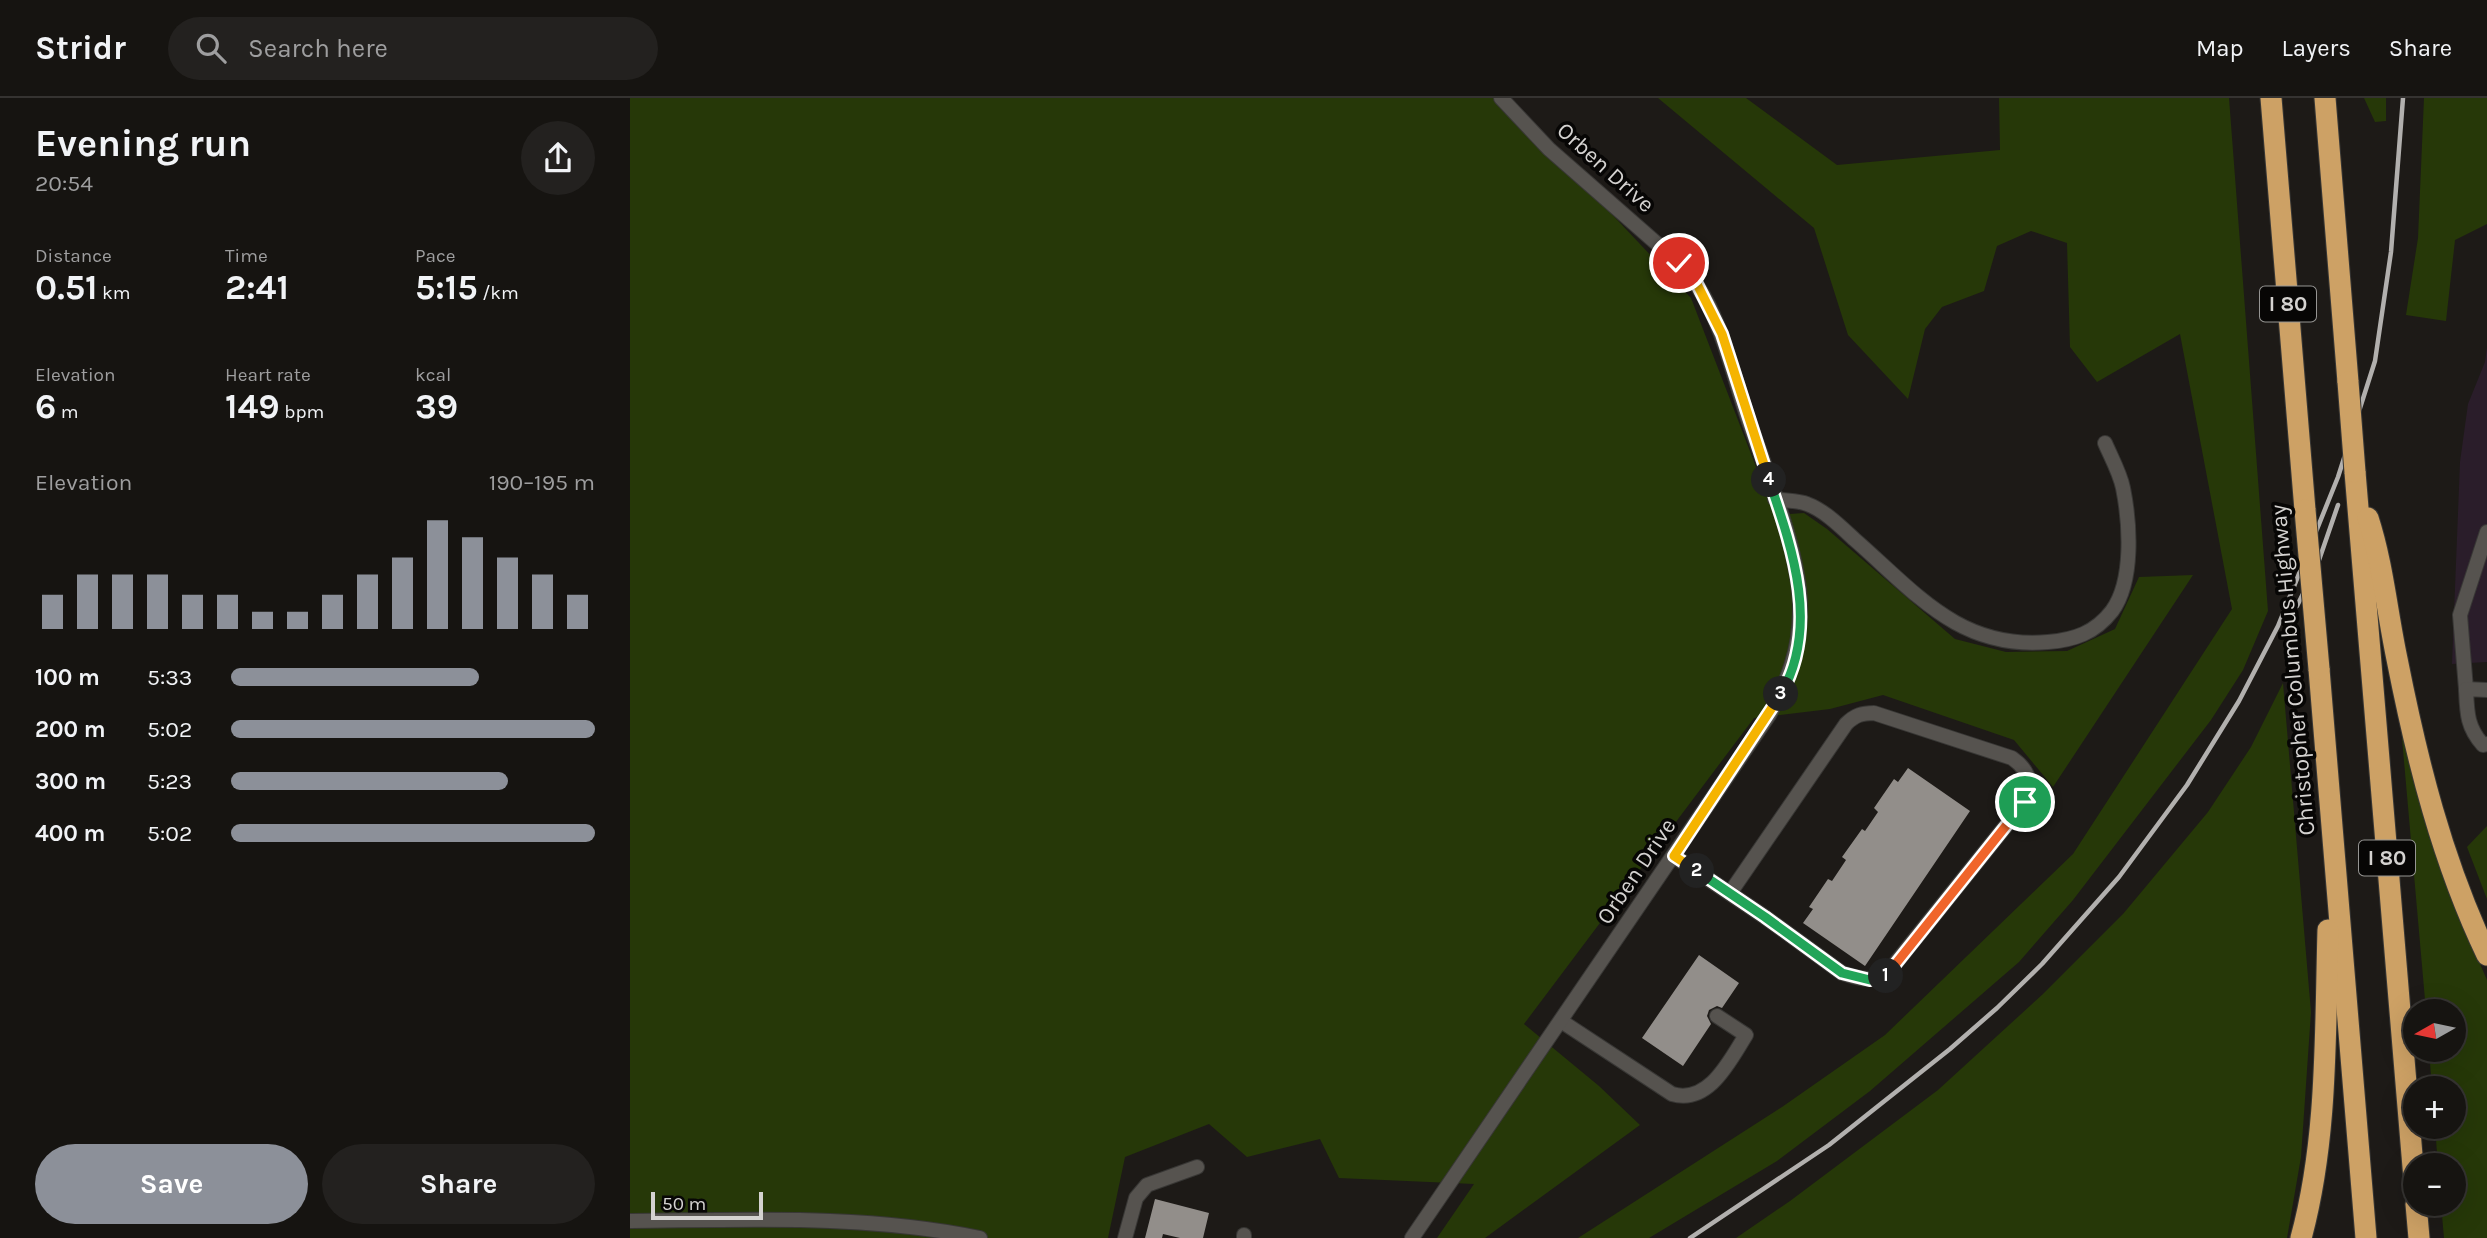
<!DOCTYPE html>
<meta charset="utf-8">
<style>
body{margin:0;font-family:Karla,sans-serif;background:#23211f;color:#f1f3f6;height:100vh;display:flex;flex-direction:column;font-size:26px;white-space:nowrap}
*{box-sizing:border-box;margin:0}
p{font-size:23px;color:#9e9e9f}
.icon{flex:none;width:38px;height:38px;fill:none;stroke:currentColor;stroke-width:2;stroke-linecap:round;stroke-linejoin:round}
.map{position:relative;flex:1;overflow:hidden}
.side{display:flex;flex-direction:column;background:#161411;width:630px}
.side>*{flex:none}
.needle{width:46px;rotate:261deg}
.controls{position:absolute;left:1773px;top:901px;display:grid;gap:14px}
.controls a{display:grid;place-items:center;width:63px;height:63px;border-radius:50%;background:#161411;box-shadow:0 7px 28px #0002,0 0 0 2px #353331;font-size:35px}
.scale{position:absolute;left:21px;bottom:18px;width:112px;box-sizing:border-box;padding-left:7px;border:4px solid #d4d2d0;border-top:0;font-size:19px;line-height:24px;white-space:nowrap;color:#d4d2d0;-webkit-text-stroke:5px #070605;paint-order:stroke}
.pin{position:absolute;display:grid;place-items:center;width:60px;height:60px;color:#fff;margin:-30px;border:4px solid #fff;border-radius:50%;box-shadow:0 2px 7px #0007}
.km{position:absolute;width:35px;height:35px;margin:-18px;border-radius:50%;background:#222;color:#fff;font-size:19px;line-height:35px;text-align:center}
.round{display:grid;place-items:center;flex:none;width:74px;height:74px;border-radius:37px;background:#23211f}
.overview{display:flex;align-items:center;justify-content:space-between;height:119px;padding:0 35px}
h1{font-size:38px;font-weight:700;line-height:52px}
.metrics{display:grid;grid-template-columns:repeat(3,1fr);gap:10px;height:119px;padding:7px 35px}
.metrics div{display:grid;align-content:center}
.metrics b{font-size:35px;font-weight:700}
.metrics small{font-size:19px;font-weight:400}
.metrics p{font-size:19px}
.chart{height:196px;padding:14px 35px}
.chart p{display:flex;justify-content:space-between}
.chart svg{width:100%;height:126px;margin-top:7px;stroke:#8c9099;stroke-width:6}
.cta{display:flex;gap:14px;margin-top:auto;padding:14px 35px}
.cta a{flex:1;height:80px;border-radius:42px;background:#8c9099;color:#fff;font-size:28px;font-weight:700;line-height:80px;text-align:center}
.cta a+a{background:#23211f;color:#f1f3f6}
ul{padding:0 35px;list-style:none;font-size:23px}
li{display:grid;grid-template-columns:112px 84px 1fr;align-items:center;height:52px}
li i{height:18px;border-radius:9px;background:#8c9099}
header{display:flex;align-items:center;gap:42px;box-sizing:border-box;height:98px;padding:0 35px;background:#161411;border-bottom:2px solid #353331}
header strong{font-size:33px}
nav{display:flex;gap:38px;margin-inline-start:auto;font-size:24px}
.search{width:490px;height:63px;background:#23211f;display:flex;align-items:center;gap:18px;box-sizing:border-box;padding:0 24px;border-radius:38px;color:#9e9e9f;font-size:26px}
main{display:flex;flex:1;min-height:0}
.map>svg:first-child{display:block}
.industrial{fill:#2a1d2a}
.green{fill:#263808}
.building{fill:#928e8a}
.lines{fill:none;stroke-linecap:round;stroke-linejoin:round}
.minor-casing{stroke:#383735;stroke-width:16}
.highway-casing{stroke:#383735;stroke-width:23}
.minor{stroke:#56534f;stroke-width:14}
.highway{stroke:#cda165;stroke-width:21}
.rail{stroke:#b2b0ae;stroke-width:4.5}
.highway-bridge-casing{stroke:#383735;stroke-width:23;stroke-linecap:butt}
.highway-bridge{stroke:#cda165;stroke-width:21}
.split-1-casing{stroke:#fff;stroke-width:14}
.split-2-casing{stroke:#fff;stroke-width:14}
.split-3-casing{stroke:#fff;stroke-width:14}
.split-4-casing{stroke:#fff;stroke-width:14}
.split-5-casing{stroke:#fff;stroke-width:14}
.split-1{stroke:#f0652b;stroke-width:9}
.split-2{stroke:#22a559;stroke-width:9}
.split-3{stroke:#f5b400;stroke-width:9}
.split-4{stroke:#22a559;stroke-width:9}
.split-5{stroke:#f5b400;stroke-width:9}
.labels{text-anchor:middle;stroke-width:7;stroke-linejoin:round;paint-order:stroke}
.shield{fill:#070605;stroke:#969593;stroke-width:2}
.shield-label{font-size:21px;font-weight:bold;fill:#d4d2d0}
.street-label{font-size:23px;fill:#d4d2d0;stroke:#070605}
</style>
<header>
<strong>Stridr</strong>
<div class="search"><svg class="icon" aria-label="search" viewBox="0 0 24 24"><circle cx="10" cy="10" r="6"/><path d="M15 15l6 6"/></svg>Search here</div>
<nav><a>Map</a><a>Layers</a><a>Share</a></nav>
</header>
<main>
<section class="side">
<div class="overview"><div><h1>Evening run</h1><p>20:54</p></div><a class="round"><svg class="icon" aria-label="share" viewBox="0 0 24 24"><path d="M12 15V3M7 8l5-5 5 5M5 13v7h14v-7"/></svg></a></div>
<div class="metrics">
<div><p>Distance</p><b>0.51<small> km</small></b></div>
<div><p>Time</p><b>2:41</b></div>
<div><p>Pace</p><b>5:15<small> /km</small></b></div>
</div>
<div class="metrics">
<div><p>Elevation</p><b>6<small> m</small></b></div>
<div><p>Heart rate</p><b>149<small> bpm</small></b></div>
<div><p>kcal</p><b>39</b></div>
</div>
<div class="chart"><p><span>Elevation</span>190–195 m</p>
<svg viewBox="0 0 160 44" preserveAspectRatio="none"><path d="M5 44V32M15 44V25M25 44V25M35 44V25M45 44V32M55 44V32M65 44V38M75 44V38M85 44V32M95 44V25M105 44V19M115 44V6M125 44V12M135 44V19M145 44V25M155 44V32"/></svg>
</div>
<ul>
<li><b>100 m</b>5:33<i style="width:68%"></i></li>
<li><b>200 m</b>5:02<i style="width:100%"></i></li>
<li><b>300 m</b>5:23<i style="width:76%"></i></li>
<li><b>400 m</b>5:02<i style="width:100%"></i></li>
</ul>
<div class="cta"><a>Save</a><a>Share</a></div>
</section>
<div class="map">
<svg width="1857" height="1140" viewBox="0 0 1857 1140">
<rect width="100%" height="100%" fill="#1d1a17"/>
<!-- industrial -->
<path class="industrial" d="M 1857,249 L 1857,564 L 1822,566 L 1830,364 L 1838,306 L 1855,264 Z"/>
<!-- green -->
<g class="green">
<path d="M 0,0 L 872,0 L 1061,200 L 1138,400 L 1160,416 L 1174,415 L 1197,431 L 1325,541 L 1376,554 L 1437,553 L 1485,531 L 1509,479 L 1563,477 L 1423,689 L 1384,642 L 1253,597 L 1200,611 L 1124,620 L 894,926 L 969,988 L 1010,1027 L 855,1140 L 807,1140 L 844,1086 L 709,1080 L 690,1041 L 617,1059 L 579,1026 L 495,1059 L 478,1140 L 0,1140 Z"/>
<path d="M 1028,0 L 1116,0 L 1207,67 L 1370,52 L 1369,0 L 1599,0 L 1638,513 L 1613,572 L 1581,622 L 1443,802 L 1389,864 L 1240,993 L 1147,1063 L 1019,1140 L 948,1140 L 1152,1009 L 1255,937 L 1443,756 L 1602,511 L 1550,236 L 1467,284 L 1440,249 L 1437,145 L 1401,133 L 1367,148 L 1354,193 L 1312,209 L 1295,231 L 1278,301 L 1218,237 L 1184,130 Z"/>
<path d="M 1734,0 L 1756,0 L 1756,23 L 1745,24 Z"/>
<path d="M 1794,0 L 1857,0 L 1857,126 L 1825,142 L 1816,223 L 1776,217 L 1788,140 Z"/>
<path d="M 1653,585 L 1681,914 L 1671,1059 L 1657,1140 L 1106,1140 L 1160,1103 L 1308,992 L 1413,896 L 1493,816 L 1578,714 L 1621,649 Z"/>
<path d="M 1771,629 L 1826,811 L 1857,882 L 1857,1140 L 1814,1140 L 1811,1106 L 1824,1106 L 1824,1068 L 1808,1067 L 1805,1029 L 1824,1029 L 1824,990 L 1802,990 L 1799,952 L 1824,952 L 1824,914 L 1796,913 Z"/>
<path d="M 1857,728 L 1857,801 L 1837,749 Z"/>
</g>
<!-- building -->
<g class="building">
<path d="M 1278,670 L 1340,713 L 1235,868 L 1173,825 L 1183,811 L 1179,809 L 1198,781 L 1202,783 L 1216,762 L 1212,759 L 1232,731 L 1235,733 L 1248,714 L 1244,710 L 1264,681 L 1268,684 Z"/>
<path d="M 1069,857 L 1109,885 L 1092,910 L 1087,908 L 1079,912 L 1077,918 L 1081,926 L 1053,968 L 1012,940 Z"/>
<path d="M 525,1101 L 579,1115 L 573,1140 L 550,1140 L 533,1136 L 532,1140 L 515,1140 Z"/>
</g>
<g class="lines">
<!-- minor casing -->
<g class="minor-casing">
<g id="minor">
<path d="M 1145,401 C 1155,403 1168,402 1177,406 C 1194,412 1211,429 1224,441 C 1285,494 1329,552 1418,544 C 1444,542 1465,535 1482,513 C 1504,483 1500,425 1493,390 C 1490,375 1481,359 1475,345"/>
<path d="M 1836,591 L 1830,517 L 1857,434"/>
<path d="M 1857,592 L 1836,591 C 1837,615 1837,629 1853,647 L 1857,646"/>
<path d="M 1044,758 L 1135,819 L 1212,875 C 1227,880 1241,884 1256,877 L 1395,704 C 1404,686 1398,671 1382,660 L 1244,615 C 1232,615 1225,617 1216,626 L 1100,795"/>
<path d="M 931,923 L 1042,996 C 1079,1007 1100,962 1116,937 L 1087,918"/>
<path d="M 0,1123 C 116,1122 235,1116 350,1140"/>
<path d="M 614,1137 L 614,1140"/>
<path d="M 495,1140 L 506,1100 L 517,1087 L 567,1069"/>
<path d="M 782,1140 L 1139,617 C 1158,583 1170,552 1170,512 C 1171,456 1136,373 1117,318 C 1105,282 1096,243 1079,208 C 1071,192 1062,179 1049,165 L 919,51 L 871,0"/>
</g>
</g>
<!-- highway casing -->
<g class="highway-casing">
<g id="highway">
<path d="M 1641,0 L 1675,412"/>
<path d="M 1695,0 L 1718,284"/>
<path d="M 1725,374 L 1785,1093"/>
<path d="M 1738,420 C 1753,466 1757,514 1767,561 C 1787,662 1812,763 1857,857"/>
<path d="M 1689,571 L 1736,1140"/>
<path d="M 1786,1106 L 1789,1140"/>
<path d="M 1671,1140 C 1698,1041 1695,934 1698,832"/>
</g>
</g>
<!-- minor -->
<use href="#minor" class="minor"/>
<!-- highway -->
<use href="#highway" class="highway"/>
<!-- rail -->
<g class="rail">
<path d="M 1667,508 L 1688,465 L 1708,407"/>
<path d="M 1060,1140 L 1199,1047 L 1320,951 L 1367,910 L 1412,866 L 1489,779 L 1557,687 L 1609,603 L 1648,528 L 1708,379 L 1745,263 L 1761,154 L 1773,0"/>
</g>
<!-- highway-bridge casing -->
<g class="highway-bridge-casing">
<g id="highway-bridge">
<path d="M 1718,284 L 1725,374"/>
<path d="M 1675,412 L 1689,571"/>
</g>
</g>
<!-- highway-bridge -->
<use href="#highway-bridge" class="highway-bridge"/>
</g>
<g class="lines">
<!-- split-1 casing -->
<g class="split-1-casing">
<path id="split-1" d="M 1256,878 L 1395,704"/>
</g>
<!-- split-2 casing -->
<g class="split-2-casing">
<path id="split-2" d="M 1067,773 L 1135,819 L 1212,875 L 1240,882 L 1256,878"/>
</g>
<!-- split-3 casing -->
<g class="split-3-casing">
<path id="split-3" d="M 1067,773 L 1044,758 L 1151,596"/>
</g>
<!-- split-4 casing -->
<g class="split-4-casing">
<path id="split-4" d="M 1139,382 C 1162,450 1190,528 1151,596"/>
</g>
<!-- split-5 casing -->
<g class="split-5-casing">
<path id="split-5" d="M 1049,165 L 1066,184 L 1092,236 L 1139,382"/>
</g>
<!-- split-1 -->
<use href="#split-1" class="split-1"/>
<!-- split-2 -->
<use href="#split-2" class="split-2"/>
<!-- split-3 -->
<use href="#split-3" class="split-3"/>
<!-- split-4 -->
<use href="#split-4" class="split-4"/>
<!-- split-5 -->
<use href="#split-5" class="split-5"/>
</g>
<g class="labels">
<!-- shield labels -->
<g class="shield">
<rect x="1630" y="188.5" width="56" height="35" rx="5"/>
<rect x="1729" y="742.5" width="56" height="35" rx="5"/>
</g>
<g class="shield-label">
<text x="1658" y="213">I 80</text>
<text x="1757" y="767">I 80</text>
</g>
<!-- street labels -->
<g class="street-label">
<text transform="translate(976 69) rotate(42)" y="8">Orben Drive</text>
<text transform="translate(1662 572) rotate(-95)" y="8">Christopher Columbus Highway</text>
<text transform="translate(1006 773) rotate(-56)" y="8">Orben Drive</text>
</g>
</g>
</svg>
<div class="controls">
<a><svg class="needle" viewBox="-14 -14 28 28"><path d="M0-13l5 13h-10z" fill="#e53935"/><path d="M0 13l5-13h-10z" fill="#9e9e9f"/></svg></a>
<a>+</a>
<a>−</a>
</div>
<div class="scale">50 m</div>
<div class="pin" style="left:1395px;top:704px;background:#1e9e55"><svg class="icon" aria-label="arrive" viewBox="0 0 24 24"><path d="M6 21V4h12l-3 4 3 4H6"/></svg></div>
<div class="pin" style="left:1049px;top:165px;background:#d93025"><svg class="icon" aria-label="check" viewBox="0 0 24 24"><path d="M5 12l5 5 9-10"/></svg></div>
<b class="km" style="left:1256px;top:878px">1</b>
<b class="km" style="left:1067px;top:773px">2</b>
<b class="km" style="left:1151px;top:596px">3</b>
<b class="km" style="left:1139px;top:382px">4</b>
</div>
</main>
